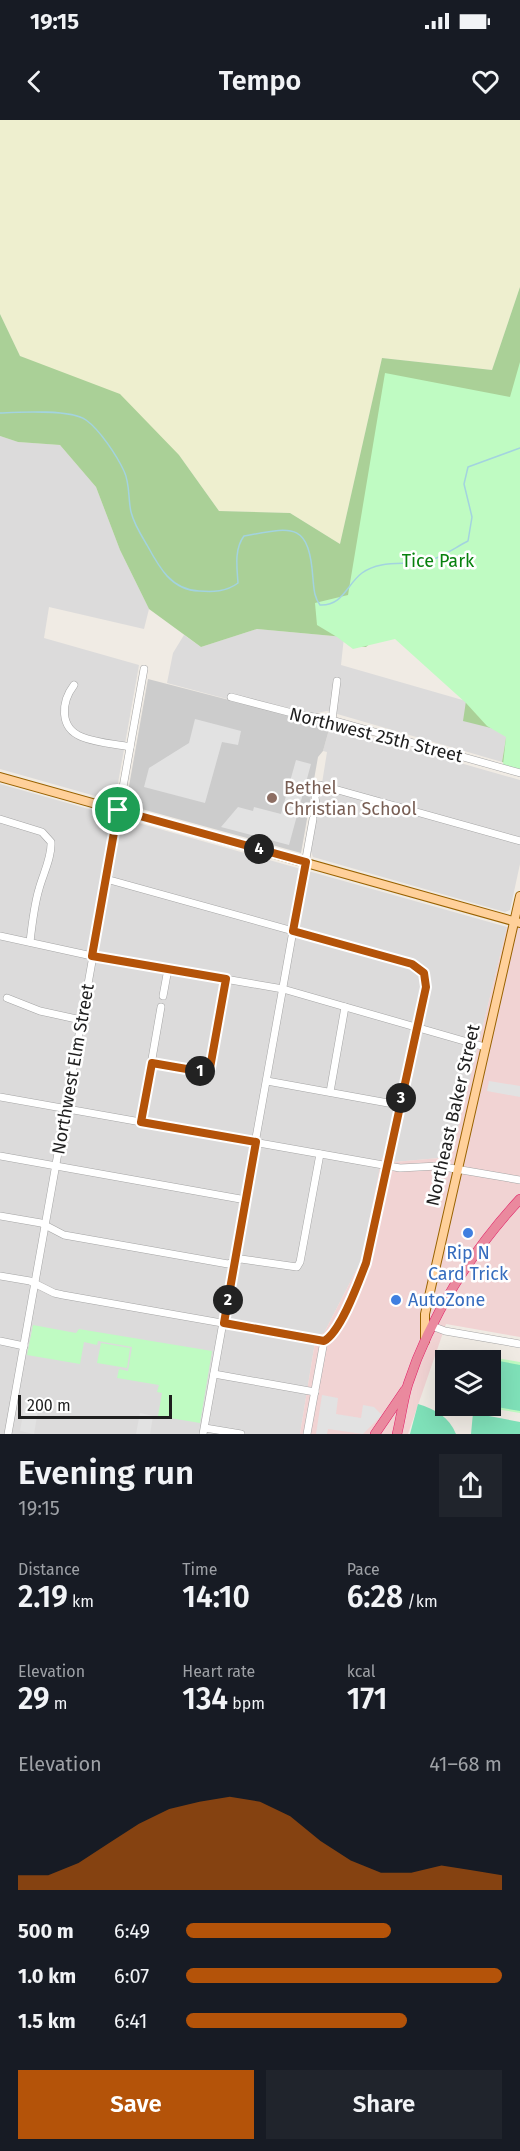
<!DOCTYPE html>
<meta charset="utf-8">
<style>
body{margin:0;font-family:"Fira Sans",sans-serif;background:#20242c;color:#f1f3f6;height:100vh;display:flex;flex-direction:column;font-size:22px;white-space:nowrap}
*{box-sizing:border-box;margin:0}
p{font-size:20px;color:#9ea1a6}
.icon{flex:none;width:33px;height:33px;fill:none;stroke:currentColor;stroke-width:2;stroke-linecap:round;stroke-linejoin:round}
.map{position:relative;height:1314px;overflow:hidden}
.drawer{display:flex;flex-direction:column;background:#171b24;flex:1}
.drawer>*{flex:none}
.tools{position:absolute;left:435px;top:1230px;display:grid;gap:12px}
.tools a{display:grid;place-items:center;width:66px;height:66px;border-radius:0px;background:#171b24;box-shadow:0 6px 24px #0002;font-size:30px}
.scale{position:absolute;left:18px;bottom:15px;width:154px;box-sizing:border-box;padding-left:6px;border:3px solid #1e1e1e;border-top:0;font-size:16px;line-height:21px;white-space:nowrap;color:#1e1e1e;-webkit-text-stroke:4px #fff;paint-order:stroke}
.pin{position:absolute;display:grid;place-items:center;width:51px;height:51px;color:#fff;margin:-26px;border:3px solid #fff;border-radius:50%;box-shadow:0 2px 6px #0007}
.km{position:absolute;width:30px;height:30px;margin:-15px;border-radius:50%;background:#222;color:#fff;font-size:16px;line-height:30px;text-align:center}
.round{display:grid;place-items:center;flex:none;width:63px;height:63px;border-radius:0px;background:#20242c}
.summary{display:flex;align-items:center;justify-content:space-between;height:102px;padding:0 18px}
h1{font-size:33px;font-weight:600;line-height:45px}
.stats{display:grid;grid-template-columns:repeat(3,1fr);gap:9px;height:102px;padding:6px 18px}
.stats div{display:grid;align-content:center}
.stats b{font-size:30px;font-weight:600}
.stats small{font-size:16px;font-weight:400}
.stats p{font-size:16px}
.chart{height:168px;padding:12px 18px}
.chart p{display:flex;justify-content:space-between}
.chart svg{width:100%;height:108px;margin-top:6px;fill:#b45309;opacity:.7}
.action{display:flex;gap:12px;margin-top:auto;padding:12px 18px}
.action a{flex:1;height:69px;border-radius:0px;background:#b45309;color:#fff;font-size:24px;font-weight:600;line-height:69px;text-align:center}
.action a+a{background:#20242c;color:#f1f3f6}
ul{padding:0 18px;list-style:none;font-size:20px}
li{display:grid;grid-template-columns:96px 72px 1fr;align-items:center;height:45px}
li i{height:15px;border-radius:8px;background:#b45309}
.status{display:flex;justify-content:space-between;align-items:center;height:42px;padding:0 30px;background:#171b24;direction:ltr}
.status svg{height:16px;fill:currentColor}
header{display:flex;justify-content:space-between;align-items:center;height:78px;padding:0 18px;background:#171b24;font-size:27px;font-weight:600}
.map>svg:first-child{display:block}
.residential{fill:#dcdbdb}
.commercial{fill:#f1d3d3}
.religious{fill:#ccc}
.farmland{fill:#eeefcf}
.forest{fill:#aad097}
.park{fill:#bffbc2}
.pitch{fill:#7fe1b9}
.parking{fill:#e2e2e2}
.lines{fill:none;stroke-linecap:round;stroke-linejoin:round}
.stream{stroke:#a3d3df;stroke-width:1.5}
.minor-casing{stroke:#a5a5a5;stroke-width:8}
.major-casing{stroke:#996200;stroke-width:10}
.highway-casing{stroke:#e01e66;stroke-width:10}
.minor{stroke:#fff;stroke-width:7}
.major{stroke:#ffd09a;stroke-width:8}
.highway{stroke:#ea899e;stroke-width:9}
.route-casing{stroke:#fff;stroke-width:12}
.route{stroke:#b45309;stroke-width:8}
.education-dot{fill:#8d6e63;stroke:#fff;stroke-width:2}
.shop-dot{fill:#3f7fe0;stroke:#fff;stroke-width:2}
.labels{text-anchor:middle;stroke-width:5;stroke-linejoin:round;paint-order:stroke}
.park-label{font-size:18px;fill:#08810e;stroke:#fff}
.street-label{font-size:18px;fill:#1e1e1e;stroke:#fff}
.education-label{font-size:18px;fill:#785e54;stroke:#fff;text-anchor:start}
.shop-label{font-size:18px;fill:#366cbe;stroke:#fff}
</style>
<div class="status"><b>19:15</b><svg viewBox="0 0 49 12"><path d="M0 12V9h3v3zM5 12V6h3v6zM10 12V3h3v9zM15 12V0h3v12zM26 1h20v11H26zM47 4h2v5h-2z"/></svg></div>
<header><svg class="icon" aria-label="back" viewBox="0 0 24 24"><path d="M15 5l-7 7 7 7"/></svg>Tempo<svg class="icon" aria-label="heart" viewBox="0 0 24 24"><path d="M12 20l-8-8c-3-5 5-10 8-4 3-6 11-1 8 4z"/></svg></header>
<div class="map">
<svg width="520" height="1314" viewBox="0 0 520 1314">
<rect width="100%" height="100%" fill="#f0ebe4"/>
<!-- residential -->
<g class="residential">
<path d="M 0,316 L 18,322 L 60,325 L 96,367 L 120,430 L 149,489 L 144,509 L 49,487 L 44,518 L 139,545 L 115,680 L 113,681 L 0,649 Z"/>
<path d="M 257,509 L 344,517 L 341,545 L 466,581 L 507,612 L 502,642 L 327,591 L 311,594 L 231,574 L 227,579 L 167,563 L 173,533 L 184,515 L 201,527 Z"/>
<path d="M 330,606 L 520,660 L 520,744 L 510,790 L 505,792 L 313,737 L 311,732 L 327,632 L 323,631 Z"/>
<path d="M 0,664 L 507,807 L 451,1037 L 394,1042 L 382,1038 L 361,1141 L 324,1213 L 316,1216 L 300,1314 L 0,1314 Z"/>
</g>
<!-- commercial -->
<path class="commercial" d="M 520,797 L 520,1217 L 446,1204 L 408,1314 L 300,1314 L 316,1216 L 324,1213 L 361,1141 L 382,1037 L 394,1042 L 451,1037 L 507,807 Z"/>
<!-- religious -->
<path class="religious" d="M 148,559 L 330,606 L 323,631 L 318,637 L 301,733 L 127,685 L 126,683 Z"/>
<!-- farmland -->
<path class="farmland" d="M 0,0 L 520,0 L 520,167 L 492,250 L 382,238 L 340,424 L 290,393 L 219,391 L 179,335 L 41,245 L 20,236 L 0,194 Z"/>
<!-- forest -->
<path class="forest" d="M 520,167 L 520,647 L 502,642 L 507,612 L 463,601 L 466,581 L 405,521 L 380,514 L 366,527 L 355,526 L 344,517 L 257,509 L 201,527 L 149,489 L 120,430 L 96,367 L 60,325 L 18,322 L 0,316 L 0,194 L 20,236 L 120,274 L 179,335 L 219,391 L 290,393 L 340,424 L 382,238 L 492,250 Z"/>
<!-- park -->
<g class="park">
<path d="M 520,242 L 520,651 L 503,645 L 506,617 L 487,606 L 466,583 L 395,519 L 353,529 L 337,517 L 317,505 L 315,483 L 348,475 L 385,253 L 510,277 Z"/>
<path d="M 33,1205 L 76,1213 L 79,1209 L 212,1231 L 200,1303 L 158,1296 L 162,1273 L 157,1272 L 159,1265 L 117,1258 L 119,1249 L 128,1251 L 132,1227 L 98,1221 L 97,1225 L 84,1222 L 80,1244 L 27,1235 Z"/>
<path d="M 101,1223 L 130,1228 L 127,1248 L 97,1243 Z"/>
<path d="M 447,1230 L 520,1242 L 520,1293 L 477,1286 L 490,1286 L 490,1240 L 446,1240 L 445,1280 L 439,1279 L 438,1277 L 445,1233 Z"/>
</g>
<!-- pitch -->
<g class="pitch">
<path d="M 499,1241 L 520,1245 L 520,1291 L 491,1286 Z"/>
<path d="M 418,1284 C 435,1289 449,1297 456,1314 L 410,1314 Z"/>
<path d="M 473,1293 L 520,1302 L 520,1314 L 471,1314 Z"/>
</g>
<!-- parking -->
<g class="parking">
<path d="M 195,599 L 241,611 L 238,625 L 222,622 L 205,683 L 144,667 L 149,648 L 189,623 Z"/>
<path d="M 296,640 L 311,644 L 289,725 L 221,707 L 238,687 L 253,691 L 254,687 L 281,694 Z"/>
<path d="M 489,961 L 520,966 L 520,977 L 487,971 Z"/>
<path d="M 322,1275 L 338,1278 L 336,1294 L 361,1298 L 363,1285 L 374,1287 L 382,1295 L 363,1314 L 328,1309 L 327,1314 L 316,1314 Z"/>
<path d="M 25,1282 L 39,1284 L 34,1314 L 20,1311 Z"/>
<path d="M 140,1293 L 153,1296 L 150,1314 L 136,1314 Z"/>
</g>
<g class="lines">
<!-- stream -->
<path class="stream" d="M 0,293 C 20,292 71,289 86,300 C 100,310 117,336 124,351 C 130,363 128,379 131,392 C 134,404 141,415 147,425 C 159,447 171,470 199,471 C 213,472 226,472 238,463 C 237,448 234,429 244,416 C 293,407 309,401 313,459 C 314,469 314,477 320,485 C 343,486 347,464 362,453 C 382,438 409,447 431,440 C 444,436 456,427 468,421 L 472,397 L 464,364 L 468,347 L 520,328"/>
<!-- minor casing -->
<g class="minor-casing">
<g id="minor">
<path d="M 74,565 C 61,582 59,608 82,617 C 97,623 115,624 130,627"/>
<path d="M 231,577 L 296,594 L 332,600 L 520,653"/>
<path d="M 332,600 L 337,561"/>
<path d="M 317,691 L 315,677 L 320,665 L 520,721"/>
<path d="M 0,699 L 42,712 L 51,722 C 52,737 43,754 39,769 C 34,786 32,804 30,822"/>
<path d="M 106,759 L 412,844 L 424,853 L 426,867 L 366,1143 C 359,1161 341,1212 324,1221 L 307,1314"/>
<path d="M 0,816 L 92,836 L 283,869 L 485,927"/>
<path d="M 163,876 L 168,849"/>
<path d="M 7,878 L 40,891 L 81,900"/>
<path d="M 152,943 L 207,951 L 209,948 L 226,859"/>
<path d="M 267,961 L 399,985"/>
<path d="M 330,972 L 345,887"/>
<path d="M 0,977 L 400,1048 L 438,1046 L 520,1060"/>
<path d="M 141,1002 L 161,887"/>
<path d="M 0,1036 L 246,1080"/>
<path d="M 0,1096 L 41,1103 L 64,1115 L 228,1144 L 241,1139 L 297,1147 L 300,1142 L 320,1034"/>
<path d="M 0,1156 L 30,1161 L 54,1173 L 63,1175 L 324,1221"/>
<path d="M 432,1206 L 445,1211 L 520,1224"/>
<path d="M 0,1221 L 24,1226"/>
<path d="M 214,1254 L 315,1272"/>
<path d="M 205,1308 L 241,1314"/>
<path d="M 8,1314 L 144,549"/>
<path d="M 203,1314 L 313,699"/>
</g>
</g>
<!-- major casing -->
<g class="major-casing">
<g id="major">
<path d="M 0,657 L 520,803"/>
<path d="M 425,1221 L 425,1194 L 520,776"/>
</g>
</g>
<!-- highway casing -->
<g class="highway-casing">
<g id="highway">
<path d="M 375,1314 L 405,1270"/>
<path d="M 397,1314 C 401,1298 403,1280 408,1264 C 430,1196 472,1131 520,1079"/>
</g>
</g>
<!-- minor -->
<use href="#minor" class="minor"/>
<!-- major -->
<use href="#major" class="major"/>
<!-- highway -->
<use href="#highway" class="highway"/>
</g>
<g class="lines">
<!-- route casing -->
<g class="route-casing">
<path id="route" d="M 118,690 L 306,742 L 293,811 L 412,844 L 424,853 L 426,867 L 366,1143 C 359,1161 341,1212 324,1221 L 224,1203 L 256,1022 L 141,1002 L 152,943 L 204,952 L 210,948 L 226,859 L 92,836 Z"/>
</g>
<!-- route -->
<use href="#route" class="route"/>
</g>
<!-- markers -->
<circle class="education-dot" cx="272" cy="678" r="6"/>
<g class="shop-dot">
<circle cx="468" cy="1113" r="6"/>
<circle cx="396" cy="1180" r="6"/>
</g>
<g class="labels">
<!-- park labels -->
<g class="park-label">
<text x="438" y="447">Tice Park</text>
</g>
<!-- street labels -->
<g class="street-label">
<text transform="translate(376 615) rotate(14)" y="6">Northwest 25th Street</text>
<text transform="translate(73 949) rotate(-80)" y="6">Northwest Elm Street</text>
<text transform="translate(453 995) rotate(-77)" y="6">Northeast Baker Street</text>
</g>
<!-- education labels -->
<g class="education-label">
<text x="284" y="674">Bethel<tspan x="284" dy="21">Christian School</tspan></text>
</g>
<!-- shop labels -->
<g class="shop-label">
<text x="468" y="1139">Rip N<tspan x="468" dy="21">Card Trick</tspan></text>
<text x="408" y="1186" text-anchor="start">AutoZone</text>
</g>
</g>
</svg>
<div class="tools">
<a><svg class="icon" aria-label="layers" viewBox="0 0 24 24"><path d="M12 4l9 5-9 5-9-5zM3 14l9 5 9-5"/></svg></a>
</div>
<div class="scale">200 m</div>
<div class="pin" style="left:118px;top:690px;background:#1e9e55"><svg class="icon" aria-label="arrive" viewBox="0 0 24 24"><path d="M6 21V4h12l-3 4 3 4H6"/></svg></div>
<b class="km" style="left:200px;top:951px">1</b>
<b class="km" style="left:228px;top:1180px">2</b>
<b class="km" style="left:401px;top:978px">3</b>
<b class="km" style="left:259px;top:729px">4</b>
</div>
<section class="drawer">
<div class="summary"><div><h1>Evening run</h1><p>19:15</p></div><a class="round"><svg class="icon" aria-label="share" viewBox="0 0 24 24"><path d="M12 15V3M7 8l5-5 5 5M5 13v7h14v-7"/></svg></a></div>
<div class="stats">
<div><p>Distance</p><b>2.19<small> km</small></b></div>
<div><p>Time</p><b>14:10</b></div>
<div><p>Pace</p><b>6:28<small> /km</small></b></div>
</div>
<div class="stats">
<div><p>Elevation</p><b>29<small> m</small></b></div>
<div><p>Heart rate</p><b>134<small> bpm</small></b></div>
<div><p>kcal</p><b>171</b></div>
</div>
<div class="chart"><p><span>Elevation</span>41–68 m</p>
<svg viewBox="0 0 160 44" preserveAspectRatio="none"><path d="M0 44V38L10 38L20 33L30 25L40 17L50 11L60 8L70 6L80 8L90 14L100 24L110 32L120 37L130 37L140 34L150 36L160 38V44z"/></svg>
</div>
<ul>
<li><b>500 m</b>6:49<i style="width:65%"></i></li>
<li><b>1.0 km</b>6:07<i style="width:100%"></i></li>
<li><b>1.5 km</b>6:41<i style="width:70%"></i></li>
</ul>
<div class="action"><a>Save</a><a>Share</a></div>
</section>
